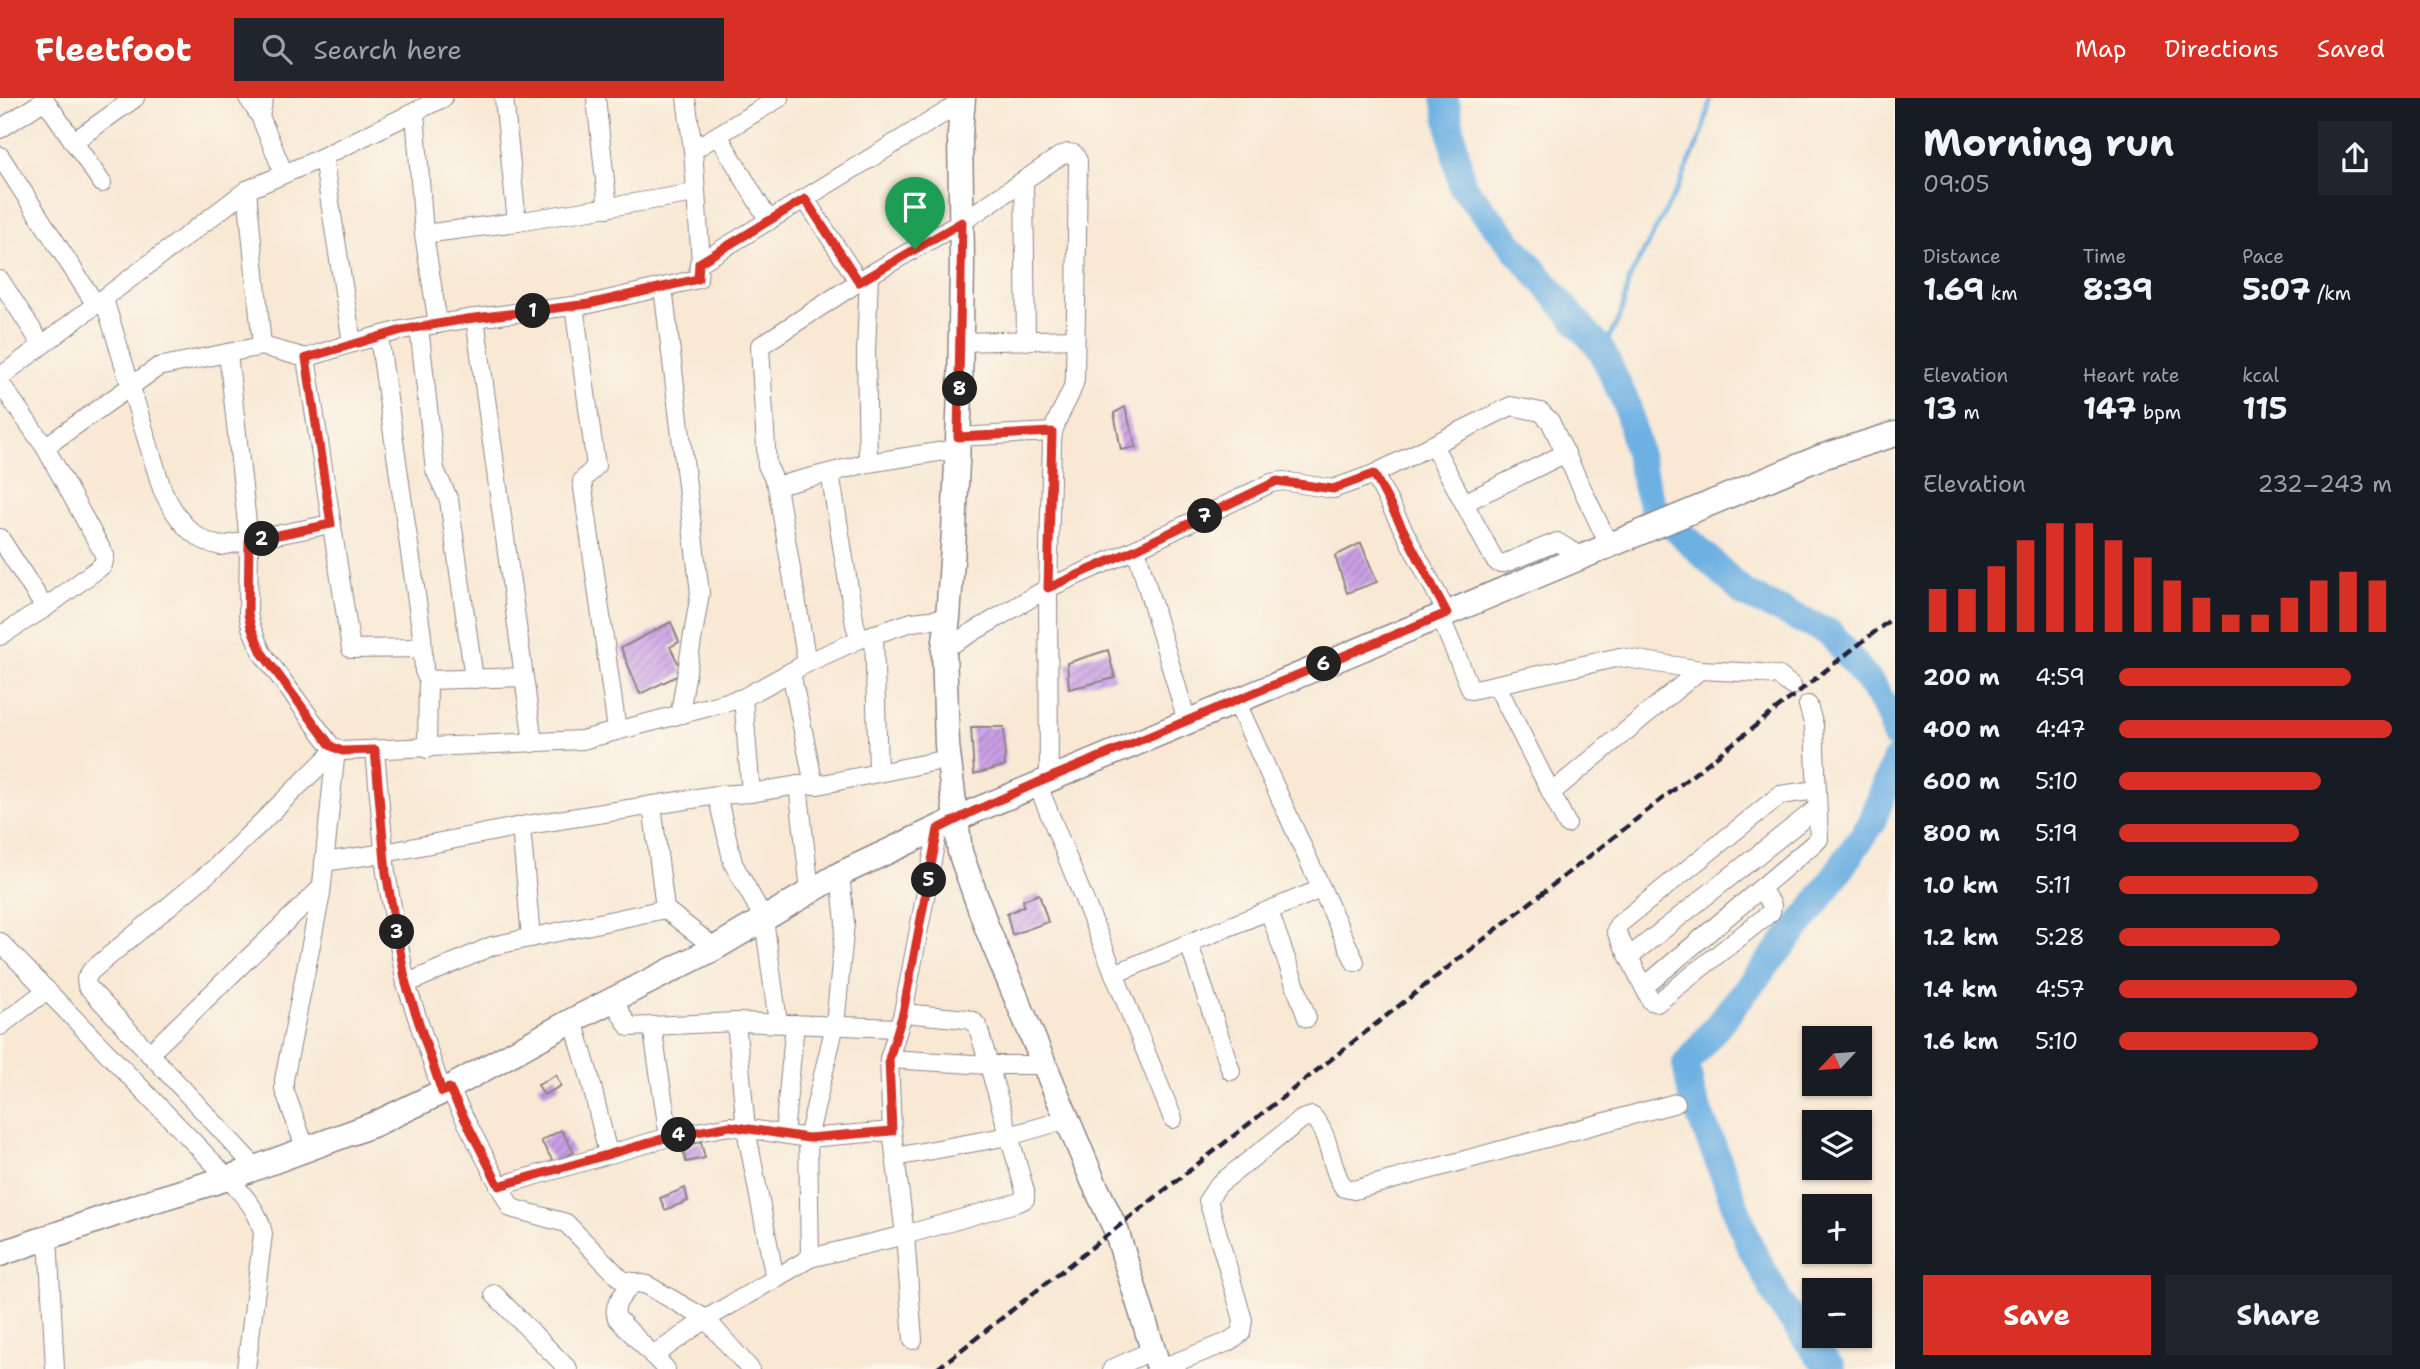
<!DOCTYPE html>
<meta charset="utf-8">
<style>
body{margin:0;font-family:"Shantell Sans",sans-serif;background:#20242c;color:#f1f3f6;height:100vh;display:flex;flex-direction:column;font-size:26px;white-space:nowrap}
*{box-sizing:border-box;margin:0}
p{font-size:23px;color:#9ea1a6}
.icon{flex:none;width:38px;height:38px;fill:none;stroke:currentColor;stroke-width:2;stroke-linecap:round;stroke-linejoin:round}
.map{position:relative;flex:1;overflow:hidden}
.sheet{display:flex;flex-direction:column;background:#171b24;width:525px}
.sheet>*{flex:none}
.needle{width:46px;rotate:244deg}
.buttons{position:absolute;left:1802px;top:928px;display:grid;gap:14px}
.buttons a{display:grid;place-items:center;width:70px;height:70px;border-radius:0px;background:#171b24;box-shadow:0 2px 5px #0004;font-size:35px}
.pin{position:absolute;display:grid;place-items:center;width:60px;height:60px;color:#fff;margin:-72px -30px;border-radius:50% 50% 50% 0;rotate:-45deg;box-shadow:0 0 7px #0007}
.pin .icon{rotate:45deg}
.km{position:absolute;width:35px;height:35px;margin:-18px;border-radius:50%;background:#222;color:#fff;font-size:19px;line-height:35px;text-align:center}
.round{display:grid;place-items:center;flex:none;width:74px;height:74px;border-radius:0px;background:#20242c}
.summary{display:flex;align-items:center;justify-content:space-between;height:119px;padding:0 28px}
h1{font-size:38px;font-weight:700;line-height:52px}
.figures{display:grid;grid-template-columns:repeat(3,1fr);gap:10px;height:119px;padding:7px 28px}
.figures div{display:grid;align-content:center}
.figures b{font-size:30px;font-weight:700}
.figures small{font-size:19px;font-weight:400}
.figures p{font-size:19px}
.chart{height:196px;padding:14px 28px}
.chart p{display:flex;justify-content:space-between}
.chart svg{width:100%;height:126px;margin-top:7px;stroke:#d93025;stroke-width:6}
.action{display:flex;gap:14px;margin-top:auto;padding:14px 28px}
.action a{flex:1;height:80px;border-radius:0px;background:#d93025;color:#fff;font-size:28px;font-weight:700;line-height:80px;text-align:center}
.action a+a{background:#20242c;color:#f1f3f6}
ul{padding:0 28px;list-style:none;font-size:23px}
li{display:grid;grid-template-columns:112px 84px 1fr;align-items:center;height:52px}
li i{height:18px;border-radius:9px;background:#d93025}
header{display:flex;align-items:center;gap:42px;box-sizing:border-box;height:98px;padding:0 35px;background:#d93025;color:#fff}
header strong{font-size:33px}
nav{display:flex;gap:38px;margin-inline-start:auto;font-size:24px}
.search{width:490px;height:63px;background:#20242c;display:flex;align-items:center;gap:18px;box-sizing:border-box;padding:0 24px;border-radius:0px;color:#9ea1a6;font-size:26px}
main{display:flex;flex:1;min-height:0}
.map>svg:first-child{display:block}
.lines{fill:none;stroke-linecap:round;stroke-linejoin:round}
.stream{stroke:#6db0e2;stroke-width:4.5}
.river{stroke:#6db0e2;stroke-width:28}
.building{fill:url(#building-hatch)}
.street-casing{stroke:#8d8588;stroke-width:20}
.secondary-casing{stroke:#8d8588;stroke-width:27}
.street{stroke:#fff;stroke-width:18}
.secondary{stroke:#fff;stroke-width:24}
.rail{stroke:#22223b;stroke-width:4.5;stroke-dasharray:10 5;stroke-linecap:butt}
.route-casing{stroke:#fff;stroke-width:14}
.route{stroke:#d93025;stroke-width:9}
</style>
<header>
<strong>Fleetfoot</strong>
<div class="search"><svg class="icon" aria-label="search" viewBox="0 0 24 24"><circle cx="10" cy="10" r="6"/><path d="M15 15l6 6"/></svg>Search here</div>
<nav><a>Map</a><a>Directions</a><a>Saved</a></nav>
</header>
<main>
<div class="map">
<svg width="1895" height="1271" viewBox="0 0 1895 1271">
<defs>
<pattern id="building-hatch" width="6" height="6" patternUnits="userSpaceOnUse" patternTransform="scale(1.75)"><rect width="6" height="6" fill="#cb9fe5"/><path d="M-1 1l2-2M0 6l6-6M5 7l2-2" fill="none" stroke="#a481bb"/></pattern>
</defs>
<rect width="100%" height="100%" fill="#fbf7ec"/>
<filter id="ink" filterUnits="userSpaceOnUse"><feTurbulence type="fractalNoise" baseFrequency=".0143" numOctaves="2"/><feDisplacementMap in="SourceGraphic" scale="14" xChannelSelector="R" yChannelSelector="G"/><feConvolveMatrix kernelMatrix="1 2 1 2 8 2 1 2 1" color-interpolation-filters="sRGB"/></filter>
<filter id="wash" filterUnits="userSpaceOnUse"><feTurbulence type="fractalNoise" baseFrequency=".00686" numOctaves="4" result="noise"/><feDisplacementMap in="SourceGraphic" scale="28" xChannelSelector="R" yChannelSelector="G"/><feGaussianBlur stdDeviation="1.57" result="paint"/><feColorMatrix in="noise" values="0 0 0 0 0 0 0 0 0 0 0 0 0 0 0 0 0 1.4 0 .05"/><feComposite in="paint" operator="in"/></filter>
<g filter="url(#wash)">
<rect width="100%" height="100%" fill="#f8e8d4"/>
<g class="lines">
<!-- stream -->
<path class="stream" d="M 1602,253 L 1620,219 L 1630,179 L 1679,88 L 1702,36 L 1711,0"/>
<!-- river -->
<g class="river">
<path d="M 1445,0 L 1462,88 L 1602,253 L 1627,307 L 1645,384 L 1653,409 L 1745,496 L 1830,535 L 1874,590 L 1892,621 L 1895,638"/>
<path d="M 1832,1271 L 1817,1255 L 1783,1210 L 1748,1144 L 1726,1082 L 1692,998 L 1686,966 L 1812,811 L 1871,726 L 1895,663"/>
</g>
</g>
<g id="blocks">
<!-- building -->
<g class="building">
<path d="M 1125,309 L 1136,349 L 1121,352 L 1114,315 Z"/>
<path d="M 1361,445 L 1377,484 L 1347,495 L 1335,458 Z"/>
<path d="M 671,524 L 679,544 L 670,549 L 683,575 L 640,596 L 621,550 Z"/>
<path d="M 1108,552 L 1115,580 L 1069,591 L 1067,565 Z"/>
<path d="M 971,629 L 1004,629 L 1005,668 L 974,676 Z"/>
<path d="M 1039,796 L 1048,824 L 1012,837 L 1007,816 L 1024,808 L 1023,802 Z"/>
<path d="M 556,977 L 561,988 L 544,997 L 538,987 Z"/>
<path d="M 561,1032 L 574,1054 L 554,1065 L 541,1043 Z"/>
<path d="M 701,1044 L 705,1060 L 686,1064 L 682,1048 Z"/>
<path d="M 685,1090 L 688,1103 L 665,1112 L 660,1100 Z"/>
</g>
</g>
</g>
<g filter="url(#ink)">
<use href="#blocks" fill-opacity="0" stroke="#8d8588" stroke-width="2"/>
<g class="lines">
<!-- street casing -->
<g class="street-casing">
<g id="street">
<path d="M 248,0 L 260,18"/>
<path d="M 264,0 L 260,18 L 284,76"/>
<path d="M 504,0 L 517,124"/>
<path d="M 596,0 L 608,110"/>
<path d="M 686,0 L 693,52 L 779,0"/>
<path d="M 45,2 L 102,85"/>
<path d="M 415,14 L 424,136 L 517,124 L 695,95"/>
<path d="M 0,31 L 45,2 L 44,0"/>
<path d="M 718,37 L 769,123"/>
<path d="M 73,44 L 135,0"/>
<path d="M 693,52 L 701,164 L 962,4"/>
<path d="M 0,58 L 96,207"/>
<path d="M 323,59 L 352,245 L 402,232 L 467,221 L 589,206 L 698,181 L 699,165 L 701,164"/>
<path d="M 1024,82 L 1026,243"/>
<path d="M 247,92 L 262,248"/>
<path d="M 805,101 L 859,184"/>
<path d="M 424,136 L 438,226"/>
<path d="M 0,182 L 42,247"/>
<path d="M 663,189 L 700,495 L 680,615"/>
<path d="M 104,201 L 162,391 C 175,418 190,442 221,448 L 331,426"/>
<path d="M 574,208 L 596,368 L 582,383 L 617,632"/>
<path d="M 475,220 L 533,645"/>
<path d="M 419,229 L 435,372 L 449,402 L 474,581"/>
<path d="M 379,238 L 422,538 L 424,573 L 428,582 L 523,579"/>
<path d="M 961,244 L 1075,241"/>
<path d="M 352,245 L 306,260 L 351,551 L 422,550"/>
<path d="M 228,255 L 249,443 L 248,516 L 251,529 L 262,555 L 331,648 L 342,653 L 582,642 L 743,600 L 807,565"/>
<path d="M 0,279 L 247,92 L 312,64 L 443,0"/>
<path d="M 0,285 L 45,349 L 158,269 L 262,248 L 306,260"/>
<path d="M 958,339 L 1052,334"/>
<path d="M 1433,347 L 1494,461 L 1498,465 L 1505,465 L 1557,444 L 1582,459"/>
<path d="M 957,351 L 868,365 L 777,388 L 767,367 L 760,248 L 869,177 L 962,124 L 1060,58 L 1068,55 L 1074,56 L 1078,63 L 1075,282 C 1070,304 1053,320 1052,343 L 1048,490 L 1049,681"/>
<path d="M 868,365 L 866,255 L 869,177"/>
<path d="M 830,375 L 855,527 L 860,541 L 912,524 L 948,520"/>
<path d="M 1374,376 L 1447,515"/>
<path d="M 777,388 L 807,565 L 860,541"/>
<path d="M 1466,404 L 1566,355"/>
<path d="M 0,440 L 45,510"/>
<path d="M 1136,451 L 1187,623"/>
<path d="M 1440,518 L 1471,592 L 1620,559 L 1700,572 L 1761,575 L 1779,578 L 1792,588"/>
<path d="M 874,536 L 878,673"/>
<path d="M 0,538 L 45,510 L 103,467 L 105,458 L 45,349"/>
<path d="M 944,551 L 1048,490 L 1136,451 L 1271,385 L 1283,383 L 1333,391 L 1374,376 L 1511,308 L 1541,314 L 1550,323 L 1609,447"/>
<path d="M 791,574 L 814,687"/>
<path d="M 1497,588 L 1567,726"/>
<path d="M 743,600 L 751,695"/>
<path d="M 1236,603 L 1355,864"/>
<path d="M 427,651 L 428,582"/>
<path d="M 375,652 L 386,775 L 406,886 L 442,994"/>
<path d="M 1037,685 L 1173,1021"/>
<path d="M 798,687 L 810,793"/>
<path d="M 1551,695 L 1700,572"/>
<path d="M 717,697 L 733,765 L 764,821 L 778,925"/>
<path d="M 652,707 L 665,811 L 715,850"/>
<path d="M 521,728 L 531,840"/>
<path d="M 324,764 L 385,755 L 521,728 L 717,697 L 751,695 L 798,687 L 818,687 L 948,661"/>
<path d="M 1761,791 L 1772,807 L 1771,814 L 1657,905 L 1651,903 L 1616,833 L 1618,827 L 1780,697 L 1817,692"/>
<path d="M 1269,813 L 1307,920"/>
<path d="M 0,844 L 228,1080 C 243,1097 259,1112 263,1136 L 246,1271"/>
<path d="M 1189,846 L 1231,973"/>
<path d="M 1630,858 L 1817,710"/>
<path d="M 1114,876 L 1321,791"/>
<path d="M 406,886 L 492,848 L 665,811"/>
<path d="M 1644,889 L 1819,741 L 1814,628 L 1808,607"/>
<path d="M 613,902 L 629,929 L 736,924 L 898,930"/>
<path d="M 903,915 L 967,921 L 973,923 L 978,929 L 1025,1093 L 1025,1101 L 1019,1104 L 905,1137 L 913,1242"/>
<path d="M 573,922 L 590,980 L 608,1056"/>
<path d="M 736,924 L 746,1031 L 775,1181"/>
<path d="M 0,928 L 47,892"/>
<path d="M 652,928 L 669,1039"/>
<path d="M 149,956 L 321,790"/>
<path d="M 889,961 L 989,967 L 1045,967"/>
<path d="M 449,990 L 511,1110 L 566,1125 L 622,1182 L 647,1187 L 706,1221 L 750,1271"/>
<path d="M 784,1036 L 795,926"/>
<path d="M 306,1052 L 284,991 L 284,982 L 321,796 L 336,651"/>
<path d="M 895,1059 L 1009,1038 L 1068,1021"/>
<path d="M 256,1070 L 87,888 L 86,881 L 91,873 L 216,769 L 336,651"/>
<path d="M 499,1088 L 669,1039 L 730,1028 L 808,1040 L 892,1033"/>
<path d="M 48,1139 L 55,1271"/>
<path d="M 810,1160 L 808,1040 L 835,927 L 845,825 L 840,776"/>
<path d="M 634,1184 C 625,1195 611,1206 617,1220 L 666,1271"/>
<path d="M 494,1196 L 568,1271"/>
<path d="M 653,1258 L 706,1221 L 810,1160 L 905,1137 L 892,1033 L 889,961 L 903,915 L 938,731"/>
<path d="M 1112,1271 L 1153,1252"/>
<path d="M 1159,1271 L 1228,1244 L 1241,1235 L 1243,1222 L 1208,1102 L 1218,1087 L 1302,1021 L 1312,1018 C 1331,1036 1329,1069 1344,1090 L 1354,1092 L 1676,1005"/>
</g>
</g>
<!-- secondary casing -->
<g class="secondary-casing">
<g id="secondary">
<path d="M 963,0 L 960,36 L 962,164 L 960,295 L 954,434 L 948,520 L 944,551 L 947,647 L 960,754 L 987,830 L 1094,1085 L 1116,1132 L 1159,1271"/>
<path d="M 0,1156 L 155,1102 L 228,1080 L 375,1026 L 442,994 L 573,922 L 715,850 L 840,776 L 974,713 L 1821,359 L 1895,336"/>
</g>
</g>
<!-- street -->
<use href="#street" class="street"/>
<!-- secondary -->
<use href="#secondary" class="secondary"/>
<!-- rail -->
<path class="rail" d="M 937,1271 L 1895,518"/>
</g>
</g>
<g class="lines" filter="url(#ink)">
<!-- route casing -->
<g class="route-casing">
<path id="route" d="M 805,101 L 859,184 L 962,124 L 958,339 L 1052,334 L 1048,490 L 1136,451 L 1277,383 L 1333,391 L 1374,376 L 1447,515 L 1037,685 L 974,713 L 938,731 L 903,915 L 889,961 L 892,1033 L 808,1040 L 730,1028 L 669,1039 L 499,1088 L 449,990 L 442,994 L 406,886 L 386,775 L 375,652 L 342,653 L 331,648 L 262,555 L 251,529 L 248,516 L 249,443 L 331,426 L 306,260 L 402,232 L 467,221 L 589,206 L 698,181 L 699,165 Z"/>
</g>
<!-- route -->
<use href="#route" class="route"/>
</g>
</svg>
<div class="buttons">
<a><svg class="needle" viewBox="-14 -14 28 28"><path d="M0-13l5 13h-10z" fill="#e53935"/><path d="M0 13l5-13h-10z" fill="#9ea1a6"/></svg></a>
<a><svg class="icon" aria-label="layers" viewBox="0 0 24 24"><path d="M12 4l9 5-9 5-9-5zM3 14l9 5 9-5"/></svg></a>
<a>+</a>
<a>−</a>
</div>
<div class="pin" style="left:915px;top:151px;background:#1e9e55"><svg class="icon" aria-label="arrive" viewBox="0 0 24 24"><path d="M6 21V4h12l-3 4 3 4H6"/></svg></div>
<b class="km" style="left:533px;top:213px">1</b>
<b class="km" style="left:262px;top:441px">2</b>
<b class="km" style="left:397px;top:834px">3</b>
<b class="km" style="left:679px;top:1037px">4</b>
<b class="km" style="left:929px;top:782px">5</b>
<b class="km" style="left:1324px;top:566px">6</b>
<b class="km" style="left:1205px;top:418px">7</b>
<b class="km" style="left:960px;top:291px">8</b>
</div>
<section class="sheet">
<div class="summary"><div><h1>Morning run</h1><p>09:05</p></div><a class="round"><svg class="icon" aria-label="share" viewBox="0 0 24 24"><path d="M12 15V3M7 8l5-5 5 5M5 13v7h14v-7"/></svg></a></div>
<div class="figures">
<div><p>Distance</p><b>1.69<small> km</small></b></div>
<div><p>Time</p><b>8:39</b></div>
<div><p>Pace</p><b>5:07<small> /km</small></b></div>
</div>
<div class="figures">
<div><p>Elevation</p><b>13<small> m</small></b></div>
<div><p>Heart rate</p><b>147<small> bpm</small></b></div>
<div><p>kcal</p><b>115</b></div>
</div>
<div class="chart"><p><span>Elevation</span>232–243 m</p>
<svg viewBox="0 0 160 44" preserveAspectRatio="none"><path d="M5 44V29M15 44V29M25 44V21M35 44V12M45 44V6M55 44V6M65 44V12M75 44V18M85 44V26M95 44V32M105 44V38M115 44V38M125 44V32M135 44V26M145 44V23M155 44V26"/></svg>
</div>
<ul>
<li><b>200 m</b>4:59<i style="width:85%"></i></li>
<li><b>400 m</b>4:47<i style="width:100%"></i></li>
<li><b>600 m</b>5:10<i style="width:74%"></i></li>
<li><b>800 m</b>5:19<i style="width:66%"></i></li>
<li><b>1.0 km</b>5:11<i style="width:73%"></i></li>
<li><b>1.2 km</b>5:28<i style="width:59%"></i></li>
<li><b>1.4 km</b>4:57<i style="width:87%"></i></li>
<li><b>1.6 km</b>5:10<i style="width:73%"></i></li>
</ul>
<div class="action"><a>Save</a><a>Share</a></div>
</section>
</main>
